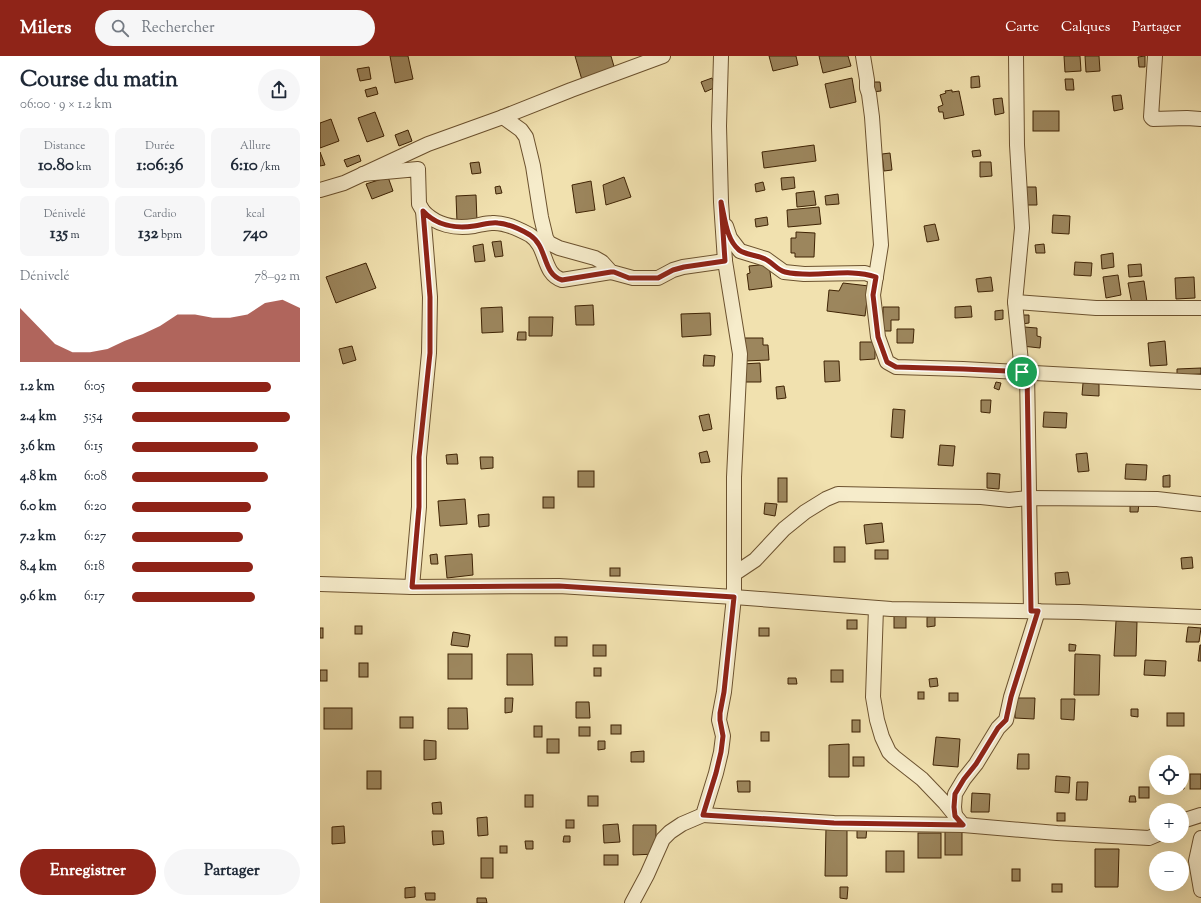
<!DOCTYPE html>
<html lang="fr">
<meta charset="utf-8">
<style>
body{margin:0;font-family:"Sorts Mill Goudy",serif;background:#f6f6f7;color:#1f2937;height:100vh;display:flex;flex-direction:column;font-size:15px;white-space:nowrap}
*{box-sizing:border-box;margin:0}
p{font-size:13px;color:#747a83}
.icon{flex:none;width:22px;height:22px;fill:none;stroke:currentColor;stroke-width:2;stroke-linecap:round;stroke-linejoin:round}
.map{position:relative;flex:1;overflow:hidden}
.drawer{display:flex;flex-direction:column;background:#fff;width:320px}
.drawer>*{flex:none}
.buttons{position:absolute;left:829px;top:699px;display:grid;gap:8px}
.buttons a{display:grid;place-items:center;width:40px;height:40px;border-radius:50%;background:#fff;box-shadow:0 4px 16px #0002;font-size:20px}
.pin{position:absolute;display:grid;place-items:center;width:34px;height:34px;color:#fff;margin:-17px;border:2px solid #fff;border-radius:50%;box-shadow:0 1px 4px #0007}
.round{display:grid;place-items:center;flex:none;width:42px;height:42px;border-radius:21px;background:#f6f6f7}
.headline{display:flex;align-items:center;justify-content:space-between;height:68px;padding:0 20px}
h1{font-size:22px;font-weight:700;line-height:30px}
.figures{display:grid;grid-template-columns:repeat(3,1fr);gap:6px;height:68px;padding:4px 20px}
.figures div{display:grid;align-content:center;border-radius:8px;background:#f6f6f7;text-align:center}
.figures b{font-size:17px;font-weight:700}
.figures small{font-size:11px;font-weight:400}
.figures p{font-size:11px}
.chart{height:112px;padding:8px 20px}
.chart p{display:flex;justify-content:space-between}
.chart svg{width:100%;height:72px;margin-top:4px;fill:#8f2418;opacity:.7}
.action{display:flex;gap:8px;margin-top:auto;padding:8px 20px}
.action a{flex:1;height:46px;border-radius:24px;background:#8f2418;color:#fff;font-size:16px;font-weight:700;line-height:46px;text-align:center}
.action a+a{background:#f6f6f7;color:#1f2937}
ul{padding:0 20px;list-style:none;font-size:13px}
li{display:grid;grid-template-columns:64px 48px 1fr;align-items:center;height:30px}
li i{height:10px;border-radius:5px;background:#8f2418}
header{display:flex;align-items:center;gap:24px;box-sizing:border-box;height:56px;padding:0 20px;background:#8f2418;color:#fff}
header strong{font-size:19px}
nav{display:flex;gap:22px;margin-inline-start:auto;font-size:14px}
.search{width:280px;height:36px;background:#f6f6f7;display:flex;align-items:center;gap:10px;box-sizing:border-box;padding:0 14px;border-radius:22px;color:#747a83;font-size:15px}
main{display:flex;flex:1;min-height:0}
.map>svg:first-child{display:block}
.building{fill:#9c865d;stroke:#3f2304}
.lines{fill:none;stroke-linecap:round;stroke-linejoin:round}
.minor-casing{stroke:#6c522f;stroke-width:16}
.minor{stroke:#f6eccb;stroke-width:14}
.route-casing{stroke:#fff;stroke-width:8}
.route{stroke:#8f2418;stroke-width:5}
</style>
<header>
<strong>Milers</strong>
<div class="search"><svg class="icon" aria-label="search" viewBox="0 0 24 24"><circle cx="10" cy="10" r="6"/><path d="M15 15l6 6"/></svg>Rechercher</div>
<nav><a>Carte</a><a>Calques</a><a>Partager</a></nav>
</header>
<main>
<section class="drawer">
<div class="headline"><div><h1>Course du matin</h1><p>06:00 · 9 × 1.2 km</p></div><a class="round"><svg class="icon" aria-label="share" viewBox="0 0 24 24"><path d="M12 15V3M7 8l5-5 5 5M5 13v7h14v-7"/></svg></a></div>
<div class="figures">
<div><p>Distance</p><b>10.80<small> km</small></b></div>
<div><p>Durée</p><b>1:06:36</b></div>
<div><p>Allure</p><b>6:10<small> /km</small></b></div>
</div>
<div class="figures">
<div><p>Dénivelé</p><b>135<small> m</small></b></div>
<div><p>Cardio</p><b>132<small> bpm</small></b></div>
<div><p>kcal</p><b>740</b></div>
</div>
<div class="chart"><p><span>Dénivelé</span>78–92 m</p>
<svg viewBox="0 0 160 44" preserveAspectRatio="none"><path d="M0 44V11L10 22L20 33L30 38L40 38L50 36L60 31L70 27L80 22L90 15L100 15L110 17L120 17L130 15L140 8L150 6L160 11V44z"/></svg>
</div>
<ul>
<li><b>1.2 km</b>6:05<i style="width:83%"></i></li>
<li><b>2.4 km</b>5:54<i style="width:94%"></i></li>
<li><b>3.6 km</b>6:15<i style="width:75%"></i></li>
<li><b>4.8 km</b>6:08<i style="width:81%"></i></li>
<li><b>6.0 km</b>6:20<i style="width:71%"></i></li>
<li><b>7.2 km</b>6:27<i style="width:66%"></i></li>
<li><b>8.4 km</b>6:18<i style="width:72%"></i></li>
<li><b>9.6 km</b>6:17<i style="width:73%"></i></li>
</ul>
<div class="action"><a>Enregistrer</a><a>Partager</a></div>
</section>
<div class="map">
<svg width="881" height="847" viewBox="0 0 881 847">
<rect width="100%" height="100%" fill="#f1e1af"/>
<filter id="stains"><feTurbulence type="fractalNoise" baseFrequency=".005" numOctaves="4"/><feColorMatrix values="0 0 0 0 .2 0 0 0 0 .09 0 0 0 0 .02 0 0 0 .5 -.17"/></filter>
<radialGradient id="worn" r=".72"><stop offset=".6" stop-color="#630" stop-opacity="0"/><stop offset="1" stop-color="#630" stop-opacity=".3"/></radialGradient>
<!-- building -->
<g class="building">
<path d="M 70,0 L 88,0 L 93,23 L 75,27 Z"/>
<path d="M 255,0 L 291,0 L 295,14 L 262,24 Z"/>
<path d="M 449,0 L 476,0 L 478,9 L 453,15 Z"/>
<path d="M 499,0 L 528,0 L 531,10 L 503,17 Z"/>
<path d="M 744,0 L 760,0 L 761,15 L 745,16 Z"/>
<path d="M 765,0 L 779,0 L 780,15 L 766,16 Z"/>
<path d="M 825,0 L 825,11 L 819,11 L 818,1 Z"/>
<path d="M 49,11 L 51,23 L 40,25 L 37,13 Z"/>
<path d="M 659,20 L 660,31 L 651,32 L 651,21 Z"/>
<path d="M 392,22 L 396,31 L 385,36 L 381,26 Z"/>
<path d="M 532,22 L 536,46 L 510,52 L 505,28 Z"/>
<path d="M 745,23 L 753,23 L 754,34 L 746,34 Z"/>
<path d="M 551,26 L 560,26 L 561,35 L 552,36 Z"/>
<path d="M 56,31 L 58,38 L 47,41 L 45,34 Z"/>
<path d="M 632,34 L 632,36 L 639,35 L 644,59 L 624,63 L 623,56 L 619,56 L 618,51 L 623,49 L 620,39 L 626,37 L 625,35 Z"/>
<path d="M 801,39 L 803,53 L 794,55 L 792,40 Z"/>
<path d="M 682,42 L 684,57 L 675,59 L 673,43 Z"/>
<rect x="713" y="55" width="26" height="20"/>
<path d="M 55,56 L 64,80 L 47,86 L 38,62 Z"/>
<path d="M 11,63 L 19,85 L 0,92 L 0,67 Z"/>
<path d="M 88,74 L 92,85 L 79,90 L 75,79 Z"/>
<path d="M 494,89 L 496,105 L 444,112 L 442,96 Z"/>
<path d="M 660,94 L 661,100 L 653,101 L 652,95 Z"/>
<path d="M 0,96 L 5,109 L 0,110 Z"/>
<path d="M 570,97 L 572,114 L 564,115 L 562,98 Z"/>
<path d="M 39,99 L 41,105 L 27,111 L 24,104 Z"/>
<path d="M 159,106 L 161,117 L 152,118 L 150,107 Z"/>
<path d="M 660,106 L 671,106 L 672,120 L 660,121 Z"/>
<path d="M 68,121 L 73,135 L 52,143 L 46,128 Z"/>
<path d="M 304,121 L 311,141 L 286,149 L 283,129 Z"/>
<path d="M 474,121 L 475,132 L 462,134 L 461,122 Z"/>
<path d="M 271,125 L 275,154 L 256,157 L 252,129 Z"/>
<path d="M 443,126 L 445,134 L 436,136 L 435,128 Z"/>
<path d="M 180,130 L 182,137 L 176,138 L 175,131 Z"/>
<path d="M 703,131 L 716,131 L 717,149 L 703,149 Z"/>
<path d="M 494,135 L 496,149 L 477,151 L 476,137 Z"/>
<path d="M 518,138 L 519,148 L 506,149 L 505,140 Z"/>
<path d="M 156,139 L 157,165 L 137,166 L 136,140 Z"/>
<path d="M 499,151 L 501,168 L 468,171 L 467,154 Z"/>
<path d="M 733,159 L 750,160 L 749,178 L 732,177 Z"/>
<path d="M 447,161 L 448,169 L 436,171 L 435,163 Z"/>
<path d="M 615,168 L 619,184 L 607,186 L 604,170 Z"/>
<path d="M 476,176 L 495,177 L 494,201 L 475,201 L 475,197 L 471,197 L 471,182 L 476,182 Z"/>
<path d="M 181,185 L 183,200 L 175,201 L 172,186 Z"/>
<path d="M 163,188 L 165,205 L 155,206 L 153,190 Z"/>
<path d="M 724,188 L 725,197 L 716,197 L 715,189 Z"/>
<path d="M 793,197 L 794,211 L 782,213 L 781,199 Z"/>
<path d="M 755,206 L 772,207 L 771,220 L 754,219 Z"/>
<path d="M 46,207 L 56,232 L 16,247 L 6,221 Z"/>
<path d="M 449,208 L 452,231 L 429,234 L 427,218 L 430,217 L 429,210 Z"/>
<path d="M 821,208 L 822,220 L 809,221 L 808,209 Z"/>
<path d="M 798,219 L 801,239 L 786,242 L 783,221 Z"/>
<path d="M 671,221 L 673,235 L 658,236 L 656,223 Z"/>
<path d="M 874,221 L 875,242 L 856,243 L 855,222 Z"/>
<path d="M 824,225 L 827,246 L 812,248 L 808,227 Z"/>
<path d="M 523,227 L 549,230 L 545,260 L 507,255 L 509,234 L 519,235 Z"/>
<path d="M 273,249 L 274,269 L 256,269 L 255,250 Z"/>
<path d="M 651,250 L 652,261 L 635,262 L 635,251 Z"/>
<path d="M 182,251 L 183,276 L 162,277 L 161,252 Z"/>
<path d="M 563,251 L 579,251 L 579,264 L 571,264 L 571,275 L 563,275 Z"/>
<path d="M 683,254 L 683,263 L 675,264 L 675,255 Z"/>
<path d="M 390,257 L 391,279 L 362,281 L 361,258 Z"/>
<path d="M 702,259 L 709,259 L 709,267 L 702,268 Z"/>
<path d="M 209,261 L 233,261 L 232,280 L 209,280 Z"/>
<path d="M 704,271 L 717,272 L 717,280 L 721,281 L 720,292 L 702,290 Z"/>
<path d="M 577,273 L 594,273 L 593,287 L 577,287 Z"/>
<path d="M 198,276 L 206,276 L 206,284 L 197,284 Z"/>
<path d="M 424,282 L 443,282 L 443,289 L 448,289 L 449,304 L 425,305 Z"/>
<path d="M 845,285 L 847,309 L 830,310 L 828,287 Z"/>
<path d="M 540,286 L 555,286 L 555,303 L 540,304 Z"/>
<path d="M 32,290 L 36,304 L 23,308 L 19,293 Z"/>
<path d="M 384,299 L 395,300 L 394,310 L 383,310 Z"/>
<path d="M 504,305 L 519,305 L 520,325 L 505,326 Z"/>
<path d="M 440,307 L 441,326 L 422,326 L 422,308 Z"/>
<path d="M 881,312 L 881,318 L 857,319 L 857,313 Z"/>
<path d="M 676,326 L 681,327 L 679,334 L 674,332 Z"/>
<path d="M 763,327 L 779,328 L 779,340 L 762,339 Z"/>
<path d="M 464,330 L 466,342 L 457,343 L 456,331 Z"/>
<path d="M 661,344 L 671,344 L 670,357 L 661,356 Z"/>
<path d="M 573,353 L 585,354 L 583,382 L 571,381 Z"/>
<path d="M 724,356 L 747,357 L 746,372 L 723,371 Z"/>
<path d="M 389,358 L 392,373 L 383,375 L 379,360 Z"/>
<path d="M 620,389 L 635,390 L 633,410 L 618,409 Z"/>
<path d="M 387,395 L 390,406 L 381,407 L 379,397 Z"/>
<path d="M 767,397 L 769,415 L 758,416 L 756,398 Z"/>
<path d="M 137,398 L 138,408 L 127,408 L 126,399 Z"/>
<path d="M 160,401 L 173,401 L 173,412 L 161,413 Z"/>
<path d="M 806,408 L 827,409 L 826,424 L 805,423 Z"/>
<rect x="258" y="415" width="16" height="16"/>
<path d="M 667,417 L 680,418 L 679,433 L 667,432 Z"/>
<path d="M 850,419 L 850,431 L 843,431 L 843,420 Z"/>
<rect x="458" y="422" width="9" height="24"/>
<rect x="223" y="441" width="11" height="11"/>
<path d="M 145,443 L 147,468 L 120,470 L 118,445 Z"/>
<path d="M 810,446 L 819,447 L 818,456 L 810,456 Z"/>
<path d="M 445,447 L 457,448 L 455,460 L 444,458 Z"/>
<path d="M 169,458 L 169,470 L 159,471 L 158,459 Z"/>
<path d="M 562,467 L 564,486 L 546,488 L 544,469 Z"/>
<rect x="514" y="491" width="11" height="15"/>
<rect x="555" y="494" width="13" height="9"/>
<path d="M 117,498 L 118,508 L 111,508 L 110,499 Z"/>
<path d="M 152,498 L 153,519 L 127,522 L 125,500 Z"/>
<path d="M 872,501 L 873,512 L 862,513 L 861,502 Z"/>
<rect x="290" y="512" width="10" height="8"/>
<path d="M 748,516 L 750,528 L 736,529 L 735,517 Z"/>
<rect x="574" y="559" width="12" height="13"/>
<path d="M 615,560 L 615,570 L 607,571 L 607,561 Z"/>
<rect x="527" y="564" width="10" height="9"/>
<path d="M 796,565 L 817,566 L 816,600 L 794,600 Z"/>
<rect x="35" y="570" width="7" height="8"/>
<path d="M 868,571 L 881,572 L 879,586 L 866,586 Z"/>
<rect x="0" y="572" width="3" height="10"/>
<rect x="439" y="572" width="10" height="8"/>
<path d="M 133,576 L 150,579 L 148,591 L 131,589 Z"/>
<rect x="235" y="581" width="12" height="9"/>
<path d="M 749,588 L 756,589 L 755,595 L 749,595 Z"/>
<rect x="273" y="589" width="13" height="11"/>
<path d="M 880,589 L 881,589 L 881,605 L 878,605 Z"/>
<rect x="128" y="598" width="24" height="25"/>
<path d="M 187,598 L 212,598 L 213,629 L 187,629 Z"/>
<path d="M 755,598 L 780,599 L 779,639 L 754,639 Z"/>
<path d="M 825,604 L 846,605 L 845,620 L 824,619 Z"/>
<rect x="39" y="607" width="9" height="14"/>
<rect x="274" y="612" width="7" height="8"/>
<rect x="0" y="614" width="7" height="11"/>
<rect x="511" y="614" width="12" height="12"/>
<path d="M 468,622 L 476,622 L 477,628 L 468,628 Z"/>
<path d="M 617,622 L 618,630 L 610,631 L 609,623 Z"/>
<rect x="598" y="636" width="6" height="7"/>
<rect x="629" y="637" width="9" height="8"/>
<path d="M 185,642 L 193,642 L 192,656 L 185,657 Z"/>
<path d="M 695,642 L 715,642 L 714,663 L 695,662 Z"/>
<path d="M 741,643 L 755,643 L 754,664 L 741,663 Z"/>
<path d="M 256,646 L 269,646 L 270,662 L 256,662 Z"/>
<rect x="4" y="652" width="28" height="21"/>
<path d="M 128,652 L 147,652 L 148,673 L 128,673 Z"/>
<path d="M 811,653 L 818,653 L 818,661 L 811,660 Z"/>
<rect x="847" y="657" width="17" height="13"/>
<rect x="80" y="661" width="13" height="11"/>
<rect x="532" y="664" width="8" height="12"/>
<rect x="291" y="669" width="10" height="9"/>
<rect x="214" y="670" width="8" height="11"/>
<rect x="259" y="671" width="11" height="9"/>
<rect x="441" y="676" width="8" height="9"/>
<path d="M 616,681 L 640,683 L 638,711 L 613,709 Z"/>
<rect x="227" y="683" width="12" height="14"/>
<path d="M 104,684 L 116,685 L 116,703 L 104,704 Z"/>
<path d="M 278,685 L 285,685 L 285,693 L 278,694 Z"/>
<path d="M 529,688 L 529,721 L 509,721 L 509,689 Z"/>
<path d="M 324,695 L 324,706 L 311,706 L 311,696 Z"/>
<path d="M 698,698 L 709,698 L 709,713 L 697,713 Z"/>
<rect x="533" y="701" width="11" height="9"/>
<rect x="47" y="715" width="14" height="18"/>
<path d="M 862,717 L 864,717 L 864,733 L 851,732 L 862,732 Z"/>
<rect x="870" y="718" width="11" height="15"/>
<path d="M 736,720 L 750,721 L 749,737 L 735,736 Z"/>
<path d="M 417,725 L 430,725 L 430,736 L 418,736 Z"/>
<path d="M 757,726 L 768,726 L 767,744 L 756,744 Z"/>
<rect x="819" y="731" width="10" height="11"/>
<path d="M 652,737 L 670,738 L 669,756 L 651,756 Z"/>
<rect x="205" y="739" width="8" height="12"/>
<rect x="268" y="740" width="10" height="10"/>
<path d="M 810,740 L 815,740 L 816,746 L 809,746 Z"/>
<path d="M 121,746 L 122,758 L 113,758 L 112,747 Z"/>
<rect x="737" y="757" width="8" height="8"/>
<path d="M 167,761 L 168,779 L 158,780 L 157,762 Z"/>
<rect x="246" y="764" width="8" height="8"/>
<path d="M 298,768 L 300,786 L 284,787 L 283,769 Z"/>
<path d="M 313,769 L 336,769 L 336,798 L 313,799 Z"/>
<path d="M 24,770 L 25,787 L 12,788 L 12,771 Z"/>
<path d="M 537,770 L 547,770 L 546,782 L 537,782 Z"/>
<path d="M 506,771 L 527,771 L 527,820 L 505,820 Z"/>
<path d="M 112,775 L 123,775 L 124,788 L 113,789 Z"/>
<rect x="625" y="775" width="17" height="24"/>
<rect x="598" y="777" width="23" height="25"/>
<path d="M 244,780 L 250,780 L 250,786 L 243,786 Z"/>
<path d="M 205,785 L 213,785 L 213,793 L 206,793 Z"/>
<rect x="180" y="790" width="7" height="7"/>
<path d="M 775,793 L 799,793 L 798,831 L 775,831 Z"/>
<rect x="566" y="795" width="18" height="21"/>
<rect x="284" y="799" width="14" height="10"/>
<rect x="161" y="802" width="12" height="20"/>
<rect x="692" y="813" width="8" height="12"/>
<rect x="732" y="828" width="10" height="8"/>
<path d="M 95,831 L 95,841 L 85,842 L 85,832 Z"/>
<path d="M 520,831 L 528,831 L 527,843 L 520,842 Z"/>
<path d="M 105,837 L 115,837 L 115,844 L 106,844 Z"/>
<path d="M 157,842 L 166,842 L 167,847 L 157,847 Z"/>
</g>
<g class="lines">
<!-- minor casing -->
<g class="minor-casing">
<g id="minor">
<path d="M 543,0 L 547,24 L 547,32 L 549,38 L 552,61 L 561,189 L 553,239 L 558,281 L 567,306 L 576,311 L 643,313 L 881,326"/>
<path d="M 696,0 L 697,89 L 702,172 L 695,246 L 702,316"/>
<path d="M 835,0 L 831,61 L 833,63 L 867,62 L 881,63"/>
<path d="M 183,61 L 201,74 L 206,81 L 213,110 L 221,161 L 226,182 L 229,187 L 239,192 L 275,202 L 282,206 L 291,216 L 313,222 L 338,222 L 353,214 L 363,211 L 405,205"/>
<path d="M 43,118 L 98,113 L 99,148 L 103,155 L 110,241 L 109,297 L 99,401 L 99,451 L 92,531"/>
<path d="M 0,134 L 24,127 L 108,88 L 183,61 L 251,34 L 343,0"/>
<path d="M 103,155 C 116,169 135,173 154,170 C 160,169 166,167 172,167 C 185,166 199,173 210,179 C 228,191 222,218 242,224 L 291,216"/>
<path d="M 406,170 L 410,182 L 420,195 L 446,203 L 464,216 L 484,218 L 545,217 L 556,221"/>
<path d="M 695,246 L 776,252 L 881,252"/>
<path d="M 707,316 L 711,555"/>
<path d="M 414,518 L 435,504 L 464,473 L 485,456 L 506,443 L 518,438 L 661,441 L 689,444 L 708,442 L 837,443 L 881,448"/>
<path d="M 0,528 L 92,531 L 239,530 L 414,541 L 571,553 L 759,556 L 881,561"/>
<path d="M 556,552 L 553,641 L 557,664 L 562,681 L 569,696 L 574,701 L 602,723 L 625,747 L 643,769"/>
<path d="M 383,759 L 514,767 L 643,769 L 737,777 L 829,782 L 836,779"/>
<path d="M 635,760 L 634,751 L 635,738 L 644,723 L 656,708 L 678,672 L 686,664 L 691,641 L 718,555"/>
<path d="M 862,765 L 881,759"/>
<path d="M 881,782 L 876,805 L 881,834"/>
<path d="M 312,847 L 327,819 L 343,783 L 350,776 L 362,768 L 383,759 L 396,717 L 401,696 L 403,680 L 399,664 L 400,657 L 404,636 L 414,541 L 414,421 L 420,298 L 405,205 L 401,146 L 399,70 L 401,0"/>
</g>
</g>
<!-- minor -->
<use href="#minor" class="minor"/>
</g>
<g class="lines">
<!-- route casing -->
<g class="route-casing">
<path id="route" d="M 401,146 C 405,162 406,183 419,194 C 425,199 438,199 445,203 C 452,206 457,214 465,216 C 495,223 527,211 556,221 L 553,239 L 558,281 L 567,306 L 576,311 L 643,313 L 707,316 L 711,555 L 718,555 L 691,641 L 686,664 L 678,672 L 656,708 L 644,723 L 635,738 L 634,751 L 635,760 L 643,769 L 514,767 L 383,759 L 396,717 L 401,696 L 403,680 L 400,664 L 400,657 L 404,636 L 414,541 L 239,530 L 92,531 L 99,451 L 99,401 L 110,297 L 110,241 L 103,155 C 116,169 135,173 154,170 C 162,169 170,166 178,167 C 189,168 200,173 210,179 C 228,191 222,218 242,224 L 291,216 L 294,216 L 309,222 L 338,222 L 353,214 L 364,211 L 405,205 Z"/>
</g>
<!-- route -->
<use href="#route" class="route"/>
</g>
<rect width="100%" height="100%" filter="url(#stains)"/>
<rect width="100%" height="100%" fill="url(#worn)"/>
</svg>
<div class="buttons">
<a><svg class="icon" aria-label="locate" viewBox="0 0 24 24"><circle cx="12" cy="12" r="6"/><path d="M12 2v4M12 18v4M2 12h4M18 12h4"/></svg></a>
<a>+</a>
<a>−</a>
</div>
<div class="pin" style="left:702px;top:316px;background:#1e9e55"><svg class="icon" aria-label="arrive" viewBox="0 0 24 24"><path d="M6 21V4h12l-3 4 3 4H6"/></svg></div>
</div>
</main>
